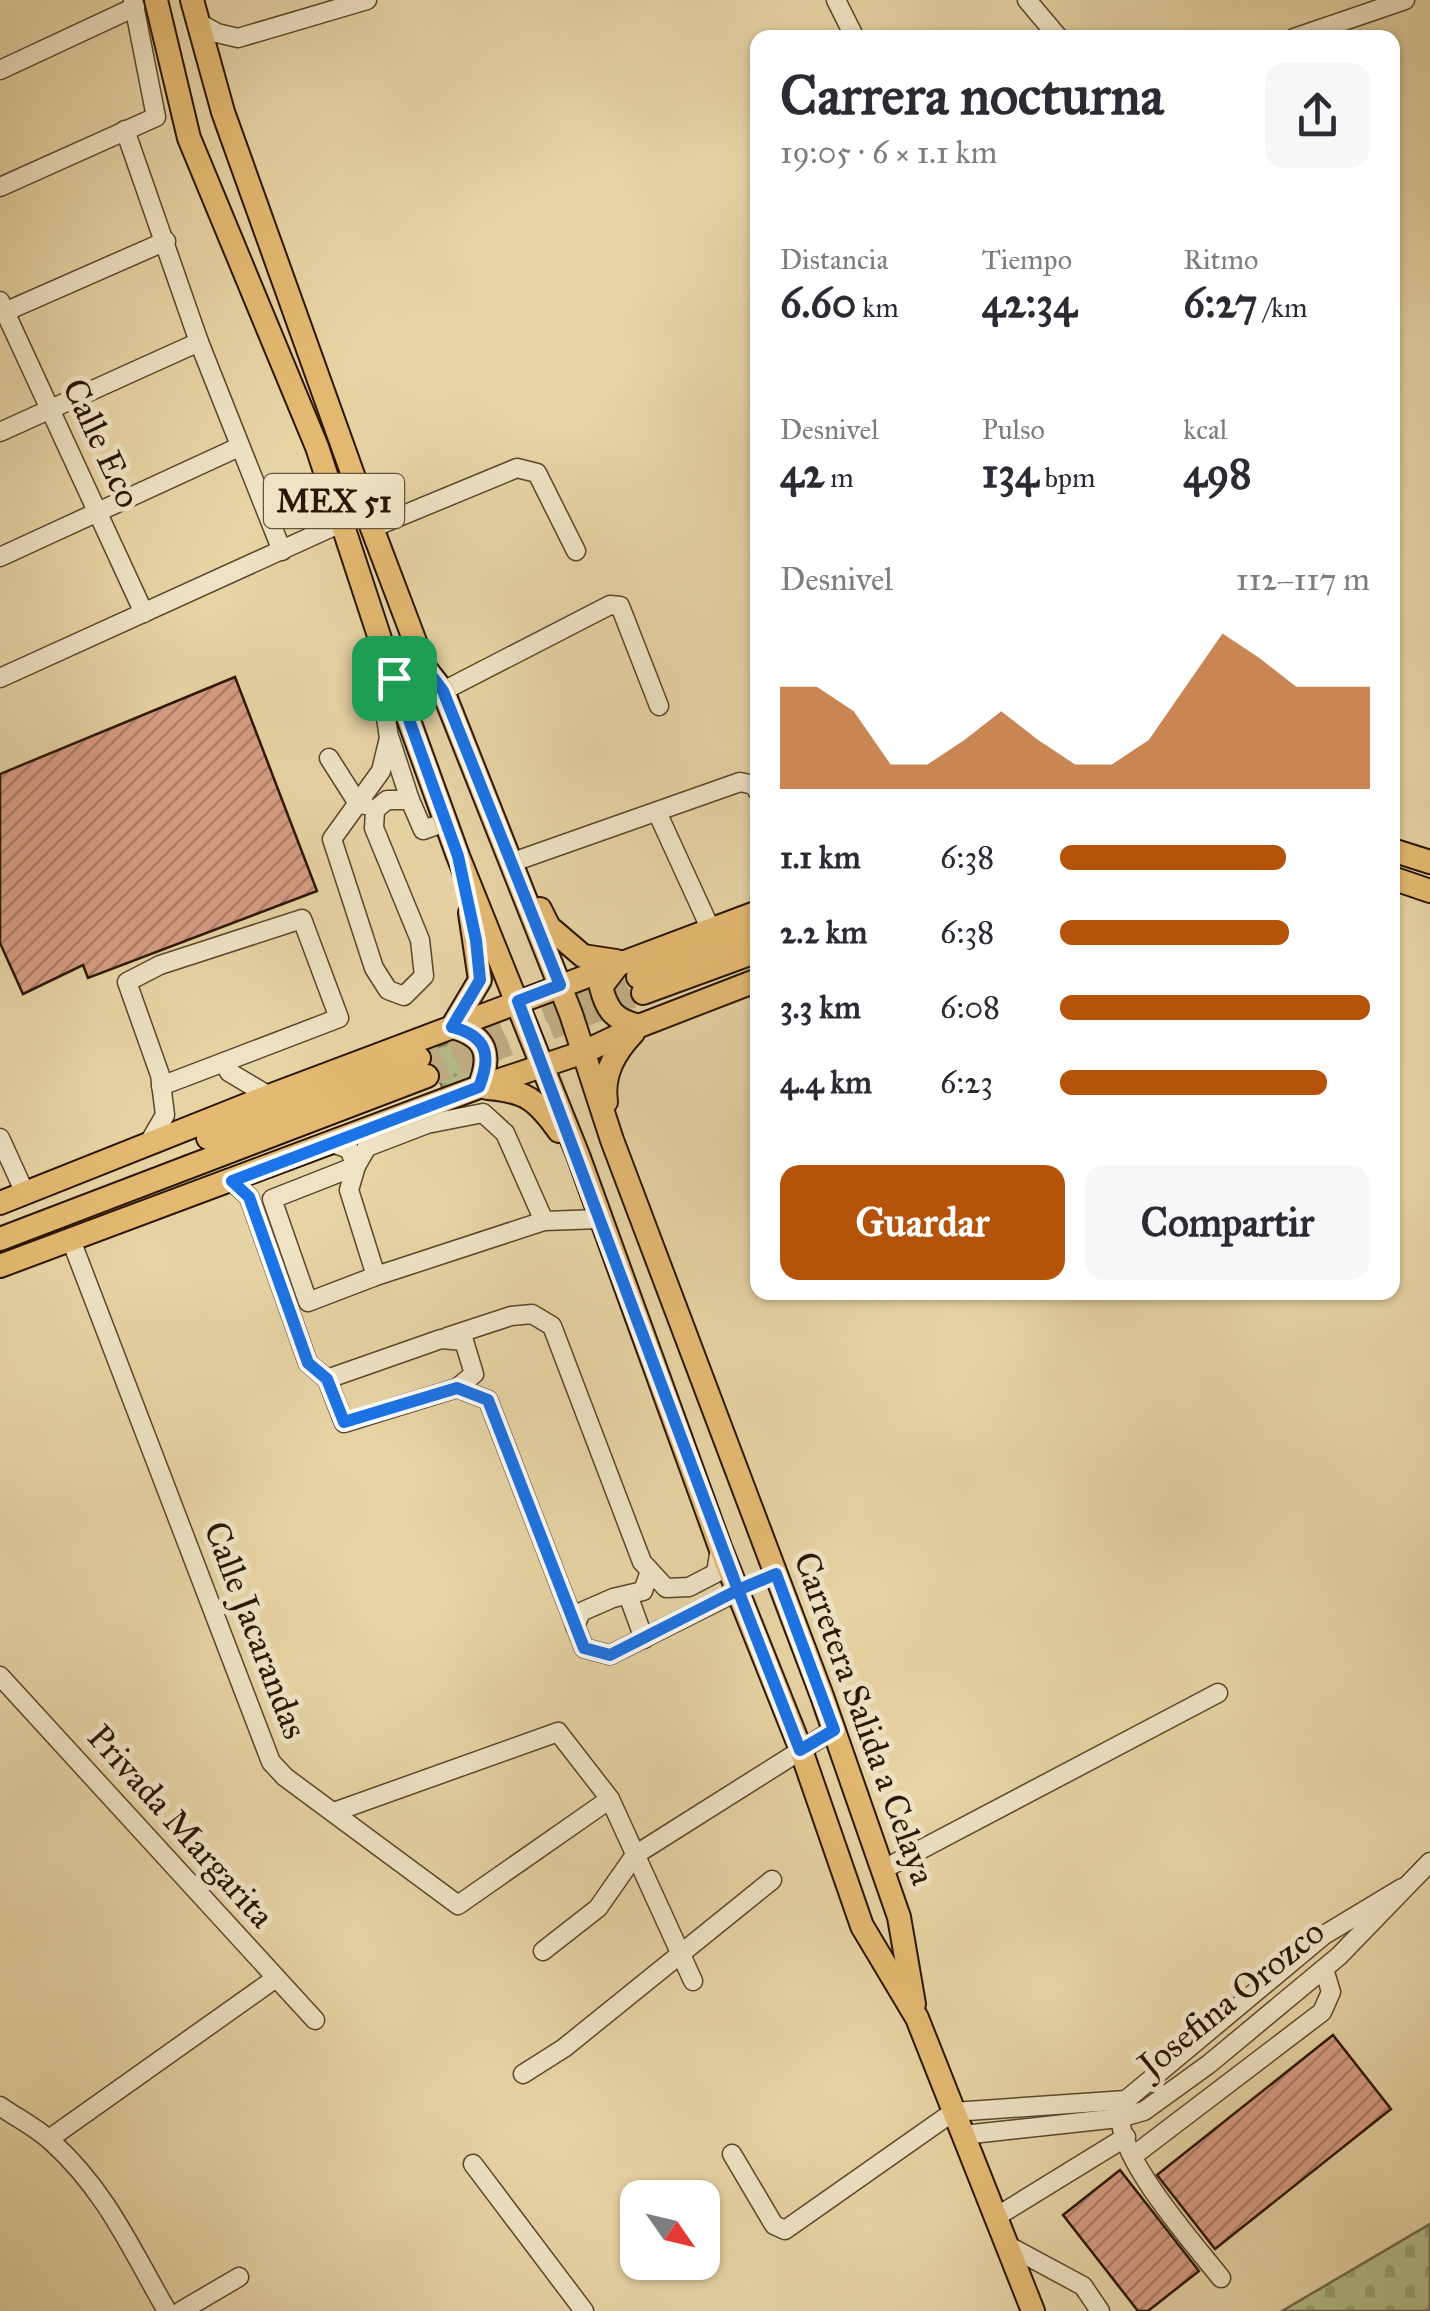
<!DOCTYPE html>
<html lang="es">
<meta charset="utf-8">
<style>
body{margin:0;font-family:"IM FELL Great Primer",serif;background:#f7f7f7;color:#2b2b33;height:100vh;display:flex;flex-direction:column;font-size:38px;white-space:nowrap}
*{box-sizing:border-box;margin:0}
p{font-size:32px;color:#7c7c81}
.icon{flex:none;width:55px;height:55px;fill:none;stroke:currentColor;stroke-width:2;stroke-linecap:round;stroke-linejoin:round}
.map{position:relative;flex:1;overflow:hidden}
.panel{position:absolute;left:750px;top:30px;width:650px;height:1270px;display:flex;flex-direction:column;background:#fff;border-radius:20px;box-shadow:0 2px 8px #0004}
.panel>*{flex:none}
.needle{width:65px;rotate:124deg}
.controls{position:absolute;left:620px;top:2180px;display:grid;gap:20px}
.controls a{display:grid;place-items:center;width:100px;height:100px;border-radius:20px;background:#fff;box-shadow:0 2px 8px #0004;font-size:50px}
.pin{position:absolute;display:grid;place-items:center;width:85px;height:85px;color:#fff;margin:-42px;border-radius:20px;box-shadow:0 5px 15px #0006}
.round{display:grid;place-items:center;flex:none;width:105px;height:105px;border-radius:20px;background:#f7f7f7}
.overview{display:flex;align-items:center;justify-content:space-between;height:170px;padding:0 30px}
h1{font-size:55px;font-weight:700;line-height:75px}
.figures{display:grid;grid-template-columns:repeat(3,1fr);gap:15px;height:170px;padding:10px 30px}
.figures div{display:grid;align-content:center}
.figures b{font-size:42px;font-weight:700}
.figures small{font-size:28px;font-weight:400}
.figures p{font-size:28px}
.chart{height:280px;padding:20px 30px}
.chart p{display:flex;justify-content:space-between}
.chart svg{width:100%;height:180px;margin-top:10px;fill:#b45309;opacity:.7}
.primary-button{display:flex;gap:20px;margin-top:auto;padding:20px 30px}
.primary-button a{flex:1;height:115px;border-radius:20px;background:#b45309;color:#fff;font-size:40px;font-weight:700;line-height:115px;text-align:center}
.primary-button a+a{background:#f7f7f7;color:#2b2b33}
ul{padding:0 30px;list-style:none;font-size:32px}
li{display:grid;grid-template-columns:160px 120px 1fr;align-items:center;height:75px}
li i{height:25px;border-radius:12px;background:#b45309}
.map>svg:first-child{display:block}
.cemetery{fill:url(#cemetery-stones);stroke:#706a46;stroke-width:2.5}
.park{fill:url(#park-dots);stroke:#706a46;stroke-width:2.5}
.building{fill:url(#building-hatch);stroke:#2b1604;stroke-width:2.5}
.lines{fill:none;stroke-linecap:round;stroke-linejoin:round}
.major-tunnel{stroke:#c1ae85;stroke-width:22;stroke-dasharray:22 11;stroke-linecap:butt}
.minor-casing{stroke:#5a462c;stroke-width:21}
.major-casing{stroke:#2b1604;stroke-width:26}
.minor{stroke:#efe3c4;stroke-width:18}
.major{stroke:#e4ba72;stroke-width:22}
.route-casing{stroke:#fff;stroke-width:20}
.route{stroke:#1a73e8;stroke-width:12}
.labels{text-anchor:middle;stroke-width:10;stroke-linejoin:round;paint-order:stroke}
.shield{fill:#efe3c4;stroke:#66543e;stroke-width:2.5}
.shield-label{font-size:32px;font-weight:bold;fill:#2b1604}
.street-label{font-size:35px;fill:#2b1604;stroke:#efe3c4}
</style>
<div class="map">
<svg width="1430" height="2311" viewBox="0 0 1430 2311">
<defs>
<pattern id="cemetery-stones" width="16" height="16" patternUnits="userSpaceOnUse" patternTransform="scale(2.5)"><rect width="16" height="16" fill="#b4bd87"/><path d="M2 7V4a2 2 0 0 1 4 0v3zM10 15v-3a2 2 0 0 1 4 0v3z" fill="#9ba273"/></pattern>
<pattern id="park-dots" width="8" height="8" patternUnits="userSpaceOnUse" patternTransform="scale(2.5)"><rect width="8" height="8" fill="#b4bd87"/><path d="M2 2h.1M6 6h.1" fill="none" stroke="#9ba273" stroke-width="1.8" stroke-linecap="round"/></pattern>
<pattern id="building-hatch" width="6" height="6" patternUnits="userSpaceOnUse" patternTransform="scale(2.5)"><rect width="6" height="6" fill="#d79d84"/><path d="M-1 1l2-2M0 6l6-6M5 7l2-2" fill="none" stroke="#af7f6a"/></pattern>
</defs>
<rect width="100%" height="100%" fill="#e7d4a5"/>
<filter id="stains"><feTurbulence type="fractalNoise" baseFrequency=".002" numOctaves="4"/><feColorMatrix values="0 0 0 0 .2 0 0 0 0 .09 0 0 0 0 .02 0 0 0 .5 -.17"/></filter>
<radialGradient id="worn" r=".72"><stop offset=".6" stop-color="#630" stop-opacity="0"/><stop offset="1" stop-color="#630" stop-opacity=".3"/></radialGradient>
<!-- cemetery -->
<path class="cemetery" d="M 1430,2224 L 1430,2311 L 1282,2311 Z"/>
<!-- park -->
<path class="park" d="M 458,1038 L 476,1048 L 473,1078 L 444,1091 L 426,1052 Z"/>
<!-- building -->
<g class="building">
<path d="M 235,677 L 317,891 L 88,978 L 83,965 L 23,994 L 0,943 L 0,774 Z"/>
<path d="M 1333,2035 L 1391,2109 L 1215,2249 L 1157,2175 Z"/>
<path d="M 1120,2170 L 1199,2271 L 1148,2311 L 1138,2311 L 1063,2215 Z"/>
</g>
<g class="lines">
<!-- major-tunnel -->
<g class="major-tunnel">
<path d="M 419,1058 L 638,977"/>
<path d="M 427,1076 L 643,993"/>
</g>
<!-- minor casing -->
<g class="minor-casing">
<g id="minor">
<path d="M 836,0 L 855,38"/>
<path d="M 1027,0 L 1059,38"/>
<path d="M 197,22 L 217,33 L 238,38 L 367,0"/>
<path d="M 1294,38 L 1405,0"/>
<path d="M 0,70 L 135,7"/>
<path d="M 125,130 L 199,342 L 282,551"/>
<path d="M 0,187 L 156,117 L 133,0"/>
<path d="M 0,301 L 144,613"/>
<path d="M 0,314 L 166,241"/>
<path d="M 0,432 L 199,342"/>
<path d="M 372,528 L 517,468 L 537,473 L 576,551"/>
<path d="M 0,557 L 239,447"/>
<path d="M 425,668 L 394,678 L 385,711 L 389,738 L 381,771 L 332,839 L 374,968 L 388,990 L 404,996 L 424,976 L 420,940 L 374,828 L 375,810 L 387,800 L 410,800 L 423,830 L 446,822"/>
<path d="M 0,678 L 341,523"/>
<path d="M 443,691 L 610,605 L 620,606 L 659,706"/>
<path d="M 390,739 L 410,800"/>
<path d="M 329,758 L 357,802 L 365,805"/>
<path d="M 657,812 L 711,930"/>
<path d="M 513,862 L 740,782 L 754,785 L 758,792"/>
<path d="M 161,1086 L 224,1062"/>
<path d="M 0,1138 L 25,1193"/>
<path d="M 335,1144 L 349,1149 L 356,1166 L 349,1190 L 376,1276"/>
<path d="M 147,1146 L 165,1115 L 160,1075 L 127,982 L 160,965 L 302,919 L 339,1018 L 224,1062 L 229,1072 L 269,1096"/>
<path d="M 232,1181 L 249,1197 L 308,1363 L 327,1379 L 344,1423 L 457,1388 L 474,1374 L 464,1341 L 441,1339 L 327,1379"/>
<path d="M 544,1221 L 505,1133 L 483,1113 L 427,1124 L 367,1147 L 356,1166 L 272,1199 L 308,1302 L 376,1276 L 544,1221 L 600,1219"/>
<path d="M 71,1240 L 271,1762 L 285,1777 L 458,1905 L 610,1799"/>
<path d="M 447,1337 L 511,1316 L 532,1314 L 552,1326 L 642,1562 L 666,1588 L 689,1587 L 716,1573 L 720,1548"/>
<path d="M 457,1388 L 488,1400 L 584,1648 L 610,1655 L 738,1591"/>
<path d="M 628,1595 L 644,1639"/>
<path d="M 575,1626 L 581,1612 L 613,1598 L 643,1591 L 650,1571"/>
<path d="M 0,1676 L 315,2020"/>
<path d="M 334,1812 L 558,1732 L 610,1799 L 693,1981"/>
<path d="M 882,1870 L 1218,1693"/>
<path d="M 543,1951 L 598,1908 L 635,1855 L 833,1730"/>
<path d="M 523,2074 L 564,2048 L 772,1880"/>
<path d="M 0,2106 C 17,2118 37,2128 52,2142 C 107,2192 131,2249 167,2311"/>
<path d="M 1122,2110 C 1109,2149 1196,2246 1221,2278"/>
<path d="M 963,2135 L 1119,2118 L 1144,2111 L 1209,2064 L 1339,1956 L 1430,1862"/>
<path d="M 49,2139 L 276,1978"/>
<path d="M 732,2154 L 774,2225 L 785,2230 L 953,2112 L 1126,2100 L 1324,1935 L 1402,1888"/>
<path d="M 1133,2156 L 1322,2012 L 1331,1992 L 1324,1969"/>
<path d="M 473,2164 L 584,2311"/>
<path d="M 996,2217 L 1126,2137"/>
<path d="M 1007,2245 L 1083,2286 L 1100,2311"/>
<path d="M 181,2311 L 239,2277"/>
</g>
</g>
<!-- major casing -->
<g class="major-casing">
<g id="major">
<path d="M 156,0 L 189,138 L 317,447 L 386,657 L 458,856 L 578,1155 L 720,1547 L 801,1750 L 862,1926 L 917,2018 L 1033,2311"/>
<path d="M 192,0 L 223,112 L 372,528 L 425,668 L 443,691 L 571,1014 L 612,1140 L 822,1696 L 899,1917 L 914,2004"/>
<path d="M 1392,850 L 1430,862"/>
<path d="M 1392,878 L 1430,891"/>
<path d="M 540,909 L 549,927 L 583,956 L 616,961"/>
<path d="M 620,962 L 601,987 C 607,1011 615,1020 639,1026"/>
<path d="M 638,977 L 758,931"/>
<path d="M 643,993 L 758,951"/>
<path d="M 452,1027 L 480,980 L 470,913"/>
<path d="M 452,1027 C 487,1036 492,1055 479,1087"/>
<path d="M 488,1088 C 526,1091 537,1100 559,1131"/>
<path d="M 606,1102 C 602,1074 615,1052 633,1033"/>
<path d="M 208,1138 L 419,1058"/>
<path d="M 0,1203 L 269,1096 L 758,912"/>
<path d="M 0,1239 L 427,1076"/>
<path d="M 0,1266 L 479,1087 L 584,1052 L 639,1026 L 758,980"/>
</g>
</g>
<!-- minor -->
<use href="#minor" class="minor"/>
<!-- major -->
<use href="#major" class="major"/>
</g>
<g class="lines">
<!-- route casing -->
<g class="route-casing">
<path id="route" d="M 394,678 L 458,856 L 476,940 L 480,980 L 452,1027 C 487,1036 492,1055 479,1087 L 232,1181 L 249,1197 L 308,1363 L 327,1379 L 344,1422 L 457,1388 L 488,1400 L 584,1648 L 610,1655 L 738,1590 L 800,1750 L 834,1730 L 776,1574 L 738,1590 L 518,1001 L 560,985 L 443,691 L 426,668 L 394,678"/>
</g>
<!-- route -->
<use href="#route" class="route"/>
</g>
<g class="labels">
<!-- shield labels -->
<rect class="shield" x="264" y="474" width="140" height="54" rx="8"/>
<g class="shield-label">
<text x="334" y="512">MEX 51</text>
</g>
<!-- street labels -->
<g class="street-label">
<text transform="translate(102 443) rotate(65)" y="12">Calle Eco</text>
<text transform="translate(256 1630) rotate(69)" y="12">Calle Jacarandas</text>
<text transform="translate(865 1718) rotate(70)" y="12">Carretera Salida a Celaya</text>
<text transform="translate(181 1826) rotate(48)" y="12">Privada Margarita</text>
<text transform="translate(1231 1998) rotate(-39)" y="12">Josefina Orozco</text>
</g>
</g>
<rect width="100%" height="100%" filter="url(#stains)"/>
<rect width="100%" height="100%" fill="url(#worn)"/>
</svg>
<div class="controls">
<a><svg class="needle" viewBox="-14 -14 28 28"><path d="M0-13l5 13h-10z" fill="#e53935"/><path d="M0 13l5-13h-10z" fill="#7c7c81"/></svg></a>
</div>
<div class="pin" style="left:394px;top:678px;background:#1e9e55"><svg class="icon" aria-label="arrive" viewBox="0 0 24 24"><path d="M6 21V4h12l-3 4 3 4H6"/></svg></div>
<section class="panel">
<div class="overview"><div><h1>Carrera nocturna</h1><p>19:05 · 6 × 1.1 km</p></div><a class="round"><svg class="icon" aria-label="share" viewBox="0 0 24 24"><path d="M12 15V3M7 8l5-5 5 5M5 13v7h14v-7"/></svg></a></div>
<div class="figures">
<div><p>Distancia</p><b>6.60<small> km</small></b></div>
<div><p>Tiempo</p><b>42:34</b></div>
<div><p>Ritmo</p><b>6:27<small> /km</small></b></div>
</div>
<div class="figures">
<div><p>Desnivel</p><b>42<small> m</small></b></div>
<div><p>Pulso</p><b>134<small> bpm</small></b></div>
<div><p>kcal</p><b>498</b></div>
</div>
<div class="chart"><p><span>Desnivel</span>112–117 m</p>
<svg viewBox="0 0 160 44" preserveAspectRatio="none"><path d="M0 44V19L10 19L20 25L30 38L40 38L50 32L60 25L70 32L80 38L90 38L100 32L110 19L120 6L130 12L140 19L150 19L160 19V44z"/></svg>
</div>
<ul>
<li><b>1.1 km</b>6:38<i style="width:73%"></i></li>
<li><b>2.2 km</b>6:38<i style="width:74%"></i></li>
<li><b>3.3 km</b>6:08<i style="width:100%"></i></li>
<li><b>4.4 km</b>6:23<i style="width:86%"></i></li>
</ul>
<div class="primary-button"><a>Guardar</a><a>Compartir</a></div>
</section>
</div>
